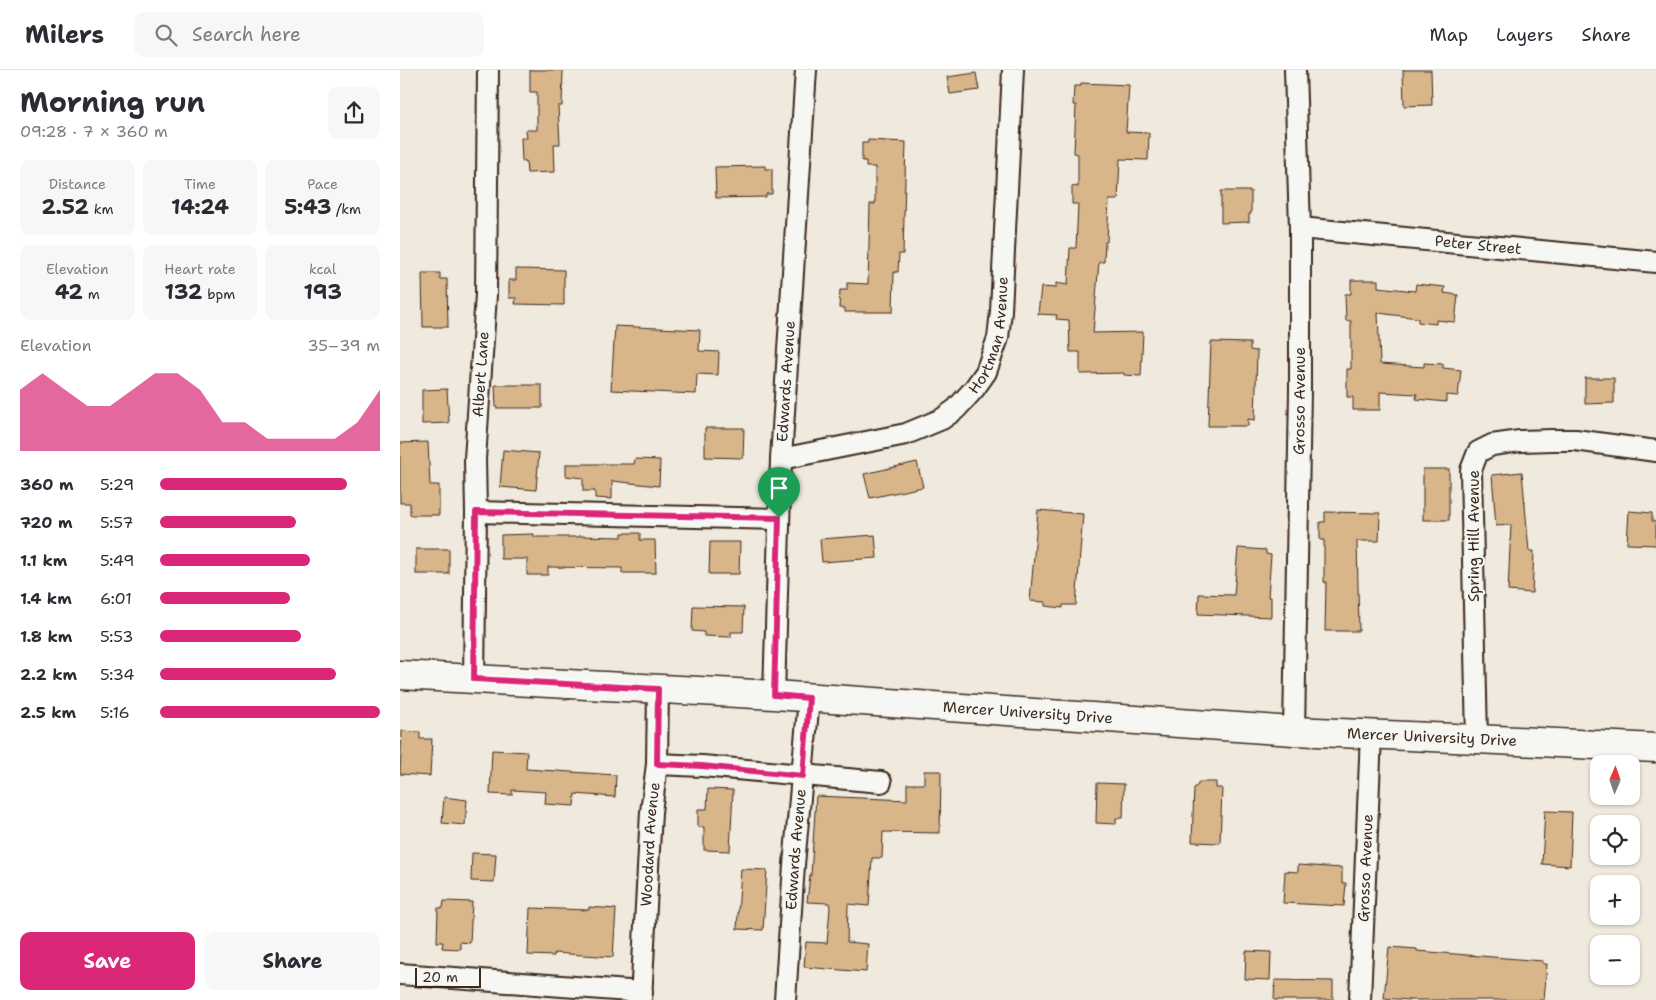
<!DOCTYPE html>
<meta charset="utf-8">
<style>
body{margin:0;font-family:"Shantell Sans",sans-serif;background:#f7f7f7;color:#2b2b33;height:100vh;display:flex;flex-direction:column;font-size:19px;white-space:nowrap}
*{box-sizing:border-box;margin:0}
p{font-size:16px;color:#7c7c81}
.icon{flex:none;width:28px;height:28px;fill:none;stroke:currentColor;stroke-width:2;stroke-linecap:round;stroke-linejoin:round}
.map{position:relative;flex:1;overflow:hidden}
.drawer{display:flex;flex-direction:column;background:#fff;width:400px}
.drawer>*{flex:none}
.needle{width:32px;rotate:2deg}
.tools{position:absolute;left:1190px;top:685px;display:grid;gap:10px}
.tools a{display:grid;place-items:center;width:50px;height:50px;border-radius:10px;background:#fff;box-shadow:0 1px 4px #0004;font-size:25px}
.scale{position:absolute;left:15px;bottom:12px;width:66px;box-sizing:border-box;padding-left:5px;border:2px solid #3b2a1e;border-top:0;font-size:14px;line-height:18px;white-space:nowrap;color:#3b2a1e;-webkit-text-stroke:4px #f6f6f2;paint-order:stroke}
.pin{position:absolute;display:grid;place-items:center;width:42px;height:42px;color:#fff;margin:-51px -21px;border-radius:50% 50% 50% 0;rotate:-45deg;box-shadow:0 0 5px #0007}
.pin .icon{rotate:45deg}
.round{display:grid;place-items:center;flex:none;width:52px;height:52px;border-radius:10px;background:#f7f7f7}
.summary{display:flex;align-items:center;justify-content:space-between;height:85px;padding:0 20px}
h1{font-size:28px;font-weight:700;line-height:38px}
.stats{display:grid;grid-template-columns:repeat(3,1fr);gap:8px;height:85px;padding:5px 20px}
.stats div{display:grid;align-content:center;border-radius:10px;background:#f7f7f7;text-align:center}
.stats b{font-size:21px;font-weight:700}
.stats small{font-size:14px;font-weight:400}
.stats p{font-size:14px}
.chart{height:140px;padding:10px 20px}
.chart p{display:flex;justify-content:space-between}
.chart svg{width:100%;height:90px;margin-top:5px;fill:#db2777;opacity:.7}
.button{display:flex;gap:10px;margin-top:auto;padding:10px 20px}
.button a{flex:1;height:58px;border-radius:10px;background:#db2777;color:#fff;font-size:20px;font-weight:700;line-height:58px;text-align:center}
.button a+a{background:#f7f7f7;color:#2b2b33}
ul{padding:0 20px;list-style:none;font-size:16px}
li{display:grid;grid-template-columns:80px 60px 1fr;align-items:center;height:38px}
li i{height:12px;border-radius:6px;background:#db2777}
header{display:flex;align-items:center;gap:30px;box-sizing:border-box;height:70px;padding:0 25px;background:#fff;border-bottom:1px solid #e1e1e2}
header strong{font-size:24px}
nav{display:flex;gap:28px;margin-inline-start:auto;font-size:18px}
.search{width:350px;height:45px;background:#f7f7f7;display:flex;align-items:center;gap:12px;box-sizing:border-box;padding:0 18px;border-radius:10px;color:#7c7c81;font-size:19px}
main{display:flex;flex:1;min-height:0}
.map>svg:first-child{display:block}
.building{fill:#d9b58a;stroke:#3b2a1e}
.lines{fill:none;stroke-linecap:round;stroke-linejoin:round}
.minor-casing{stroke:#3b2a1e;stroke-width:24}
.secondary-casing{stroke:#3b2a1e;stroke-width:31}
.minor{stroke:#f6f6f2;stroke-width:20}
.secondary{stroke:#f6f6f2;stroke-width:28}
.route-casing{stroke:#fff;stroke-width:10}
.route{stroke:#db2777;stroke-width:6}
.labels{text-anchor:middle;stroke-width:4.5;stroke-linejoin:round;paint-order:stroke}
.street-label{font-size:15px;fill:#3b2a1e;stroke:#f6f6f2}
</style>
<header>
<strong>Milers</strong>
<div class="search"><svg class="icon" aria-label="search" viewBox="0 0 24 24"><circle cx="10" cy="10" r="6"/><path d="M15 15l6 6"/></svg>Search here</div>
<nav><a>Map</a><a>Layers</a><a>Share</a></nav>
</header>
<main>
<section class="drawer">
<div class="summary"><div><h1>Morning run</h1><p>09:28 · 7 × 360 m</p></div><a class="round"><svg class="icon" aria-label="share" viewBox="0 0 24 24"><path d="M12 15V3M7 8l5-5 5 5M5 13v7h14v-7"/></svg></a></div>
<div class="stats">
<div><p>Distance</p><b>2.52<small> km</small></b></div>
<div><p>Time</p><b>14:24</b></div>
<div><p>Pace</p><b>5:43<small> /km</small></b></div>
</div>
<div class="stats">
<div><p>Elevation</p><b>42<small> m</small></b></div>
<div><p>Heart rate</p><b>132<small> bpm</small></b></div>
<div><p>kcal</p><b>193</b></div>
</div>
<div class="chart"><p><span>Elevation</span>35–39 m</p>
<svg viewBox="0 0 160 44" preserveAspectRatio="none"><path d="M0 44V14L10 6L20 14L30 22L40 22L50 14L60 6L70 6L80 14L90 30L100 30L110 38L120 38L130 38L140 38L150 30L160 14V44z"/></svg>
</div>
<ul>
<li><b>360 m</b>5:29<i style="width:85%"></i></li>
<li><b>720 m</b>5:57<i style="width:62%"></i></li>
<li><b>1.1 km</b>5:49<i style="width:68%"></i></li>
<li><b>1.4 km</b>6:01<i style="width:59%"></i></li>
<li><b>1.8 km</b>5:53<i style="width:64%"></i></li>
<li><b>2.2 km</b>5:34<i style="width:80%"></i></li>
<li><b>2.5 km</b>5:16<i style="width:100%"></i></li>
</ul>
<div class="button"><a>Save</a><a>Share</a></div>
</section>
<div class="map">
<svg width="1256" height="930" viewBox="0 0 1256 930">
<rect width="100%" height="100%" fill="#f0e9dd"/>
<filter id="ink" filterUnits="userSpaceOnUse"><feTurbulence type="fractalNoise" baseFrequency=".02" numOctaves="2"/><feDisplacementMap in="SourceGraphic" scale="10" xChannelSelector="R" yChannelSelector="G"/><feConvolveMatrix kernelMatrix="1 2 1 2 8 2 1 2 1" color-interpolation-filters="sRGB"/></filter>
<g filter="url(#ink)">
<!-- building -->
<g class="building">
<path d="M 130,0 L 163,0 L 162,36 L 158,36 L 160,74 L 154,74 L 155,102 L 127,103 L 126,91 L 122,91 L 121,68 L 127,68 L 126,60 L 137,60 L 137,22 L 130,22 Z"/>
<path d="M 1003,0 L 1031,0 L 1032,35 L 1004,36 Z"/>
<path d="M 576,3 L 579,20 L 550,24 L 547,7 Z"/>
<path d="M 681,13 L 729,15 L 726,62 L 749,63 L 748,90 L 720,89 L 718,130 L 709,130 L 707,172 L 705,172 L 704,192 L 699,192 L 693,263 L 743,262 L 741,306 L 724,305 L 724,303 L 680,304 L 680,282 L 670,282 L 669,250 L 656,249 L 657,245 L 638,244 L 641,217 L 656,218 L 656,213 L 668,215 L 670,178 L 676,178 L 678,134 L 672,134 L 672,116 L 678,117 L 678,84 L 674,83 L 676,35 L 673,35 L 674,16 L 681,16 Z"/>
<path d="M 468,70 L 506,72 L 503,184 L 499,184 L 498,202 L 494,202 L 493,242 L 445,242 L 445,238 L 439,238 L 440,220 L 447,220 L 447,213 L 468,214 L 470,134 L 475,134 L 475,97 L 466,97 L 466,91 L 462,91 L 462,73 L 468,73 Z"/>
<path d="M 365,96 L 365,99 L 372,99 L 372,124 L 366,124 L 366,127 L 316,128 L 315,97 Z"/>
<path d="M 821,121 L 851,121 L 851,144 L 849,144 L 849,152 L 821,153 Z"/>
<path d="M 116,199 L 164,200 L 164,235 L 115,234 L 116,228 L 109,228 L 109,210 L 116,210 Z"/>
<path d="M 22,203 L 40,203 L 40,209 L 47,209 L 48,257 L 23,257 Z"/>
<path d="M 951,210 L 978,210 L 978,217 L 1015,221 L 1016,214 L 1045,217 L 1044,223 L 1058,225 L 1055,252 L 1036,250 L 1036,254 L 1018,252 L 1018,248 L 978,243 L 980,294 L 1024,297 L 1024,293 L 1043,294 L 1043,298 L 1061,300 L 1058,326 L 1046,325 L 1046,332 L 1016,329 L 1017,324 L 980,322 L 980,340 L 953,340 L 953,327 L 947,327 L 947,299 L 951,299 L 951,251 L 946,251 L 945,224 L 951,224 Z"/>
<path d="M 215,256 L 300,260 L 299,281 L 319,282 L 318,305 L 297,304 L 296,324 L 211,320 Z"/>
<path d="M 811,272 L 850,273 L 850,280 L 857,281 L 855,350 L 848,349 L 848,356 L 808,356 Z"/>
<path d="M 1185,308 L 1214,308 L 1214,333 L 1185,334 Z"/>
<path d="M 95,315 L 142,315 L 142,338 L 96,338 Z"/>
<path d="M 47,319 L 49,353 L 22,354 L 22,320 Z"/>
<path d="M 305,358 L 344,358 L 343,388 L 305,387 Z"/>
<path d="M 28,372 L 30,415 L 39,415 L 39,445 L 10,445 L 10,433 L 0,433 L 0,373 Z"/>
<path d="M 103,380 L 139,383 L 136,420 L 100,417 Z"/>
<path d="M 235,389 L 260,390 L 259,416 L 212,411 L 212,429 L 195,428 L 195,421 L 183,421 L 183,408 L 166,406 L 166,394 L 234,394 Z"/>
<path d="M 517,392 L 523,417 L 470,428 L 464,404 Z"/>
<rect x="1023" y="399" width="26" height="51"/>
<path d="M 1122,402 L 1129,481 L 1134,481 L 1132,523 L 1108,521 L 1111,455 L 1096,456 L 1092,405 Z"/>
<path d="M 638,440 L 683,444 L 676,535 L 663,535 L 663,538 L 645,536 L 645,532 L 630,531 Z"/>
<path d="M 1229,441 L 1252,443 L 1252,451 L 1256,452 L 1256,475 L 1227,474 Z"/>
<path d="M 925,442 L 980,443 L 979,471 L 957,471 L 959,561 L 925,561 L 926,512 L 924,512 L 924,470 L 920,470 L 920,452 L 925,452 Z"/>
<path d="M 222,463 L 240,463 L 240,470 L 255,470 L 256,503 L 222,503 L 222,498 L 148,497 L 148,505 L 127,505 L 127,489 L 101,489 L 101,465 L 134,464 L 134,467 L 179,467 L 179,466 L 222,467 Z"/>
<path d="M 475,465 L 477,488 L 422,492 L 420,469 Z"/>
<path d="M 310,472 L 340,472 L 339,504 L 309,504 Z"/>
<path d="M 838,478 L 866,480 L 866,484 L 871,485 L 868,527 L 871,527 L 871,547 L 798,544 L 799,524 L 834,525 Z"/>
<rect x="16" y="479" width="33" height="25"/>
<path d="M 293,536 L 344,537 L 343,562 L 331,562 L 331,567 L 304,566 L 304,562 L 292,561 Z"/>
<path d="M 2,661 L 20,662 L 20,669 L 32,669 L 30,706 L 0,704 Z"/>
<path d="M 92,680 L 127,682 L 126,699 L 216,705 L 215,727 L 175,724 L 174,736 L 145,734 L 146,722 L 112,720 L 112,725 L 90,724 Z"/>
<path d="M 524,701 L 541,701 L 540,763 L 483,762 L 482,788 L 472,788 L 469,836 L 448,834 L 447,872 L 468,874 L 466,902 L 404,897 L 406,872 L 427,873 L 430,838 L 429,833 L 407,832 L 410,805 L 411,805 L 416,726 L 507,730 L 507,714 L 524,714 Z"/>
<path d="M 799,712 L 816,712 L 816,718 L 822,718 L 820,773 L 792,772 L 794,718 L 797,716 Z"/>
<path d="M 697,713 L 724,714 L 723,748 L 716,748 L 716,754 L 696,753 Z"/>
<path d="M 308,719 L 333,720 L 330,781 L 304,780 L 304,757 L 298,757 L 298,739 L 307,739 Z"/>
<path d="M 44,727 L 67,730 L 65,755 L 42,753 Z"/>
<path d="M 1145,741 L 1172,742 L 1170,796 L 1142,794 Z"/>
<path d="M 72,783 L 96,784 L 94,812 L 71,811 Z"/>
<path d="M 898,795 L 942,798 L 942,813 L 946,813 L 944,836 L 883,833 L 885,801 L 898,802 Z"/>
<path d="M 341,799 L 367,800 L 363,860 L 337,859 Z"/>
<path d="M 44,831 L 72,832 L 70,873 L 60,872 L 60,879 L 42,878 L 43,872 L 37,872 L 38,838 L 43,838 Z"/>
<path d="M 189,837 L 216,839 L 213,887 L 154,883 L 154,886 L 128,885 L 130,838 L 189,840 Z"/>
<path d="M 989,877 L 1017,879 L 1017,881 L 1143,891 L 1143,894 L 1147,894 L 1144,930 L 1009,930 L 984,928 Z"/>
<path d="M 846,881 L 871,882 L 870,910 L 845,909 Z"/>
<path d="M 875,910 L 933,911 L 933,930 L 874,930 Z"/>
</g>
<g class="lines">
<!-- minor casing -->
<g class="minor-casing">
<g id="minor">
<path id="s1" d="M 900,158 L 1256,192"/>
<path id="s2" d="M 381,389 L 506,364 L 542,349 L 556,339 L 574,319 L 586,302 L 598,268 L 601,241 L 613,0"/>
<path d="M 76,442 L 379,449"/>
<path id="s3" d="M 74,609 L 76,442 L 75,389 L 86,225 L 88,0"/>
<path id="s4" d="M 374,625 L 381,389 L 406,0"/>
<path id="s5" d="M 894,661 L 900,321 L 900,158 L 895,0"/>
<path d="M 1077,669 L 1071,400 L 1078,382 L 1092,375 L 1120,371 L 1153,370 L 1175,370 L 1256,381"/>
<path d="M 257,694 L 302,696 L 481,712"/>
<path d="M 0,904 L 242,922"/>
<path id="s6" d="M 241,930 L 251,742 L 257,694 L 258,619"/>
<path id="s7" d="M 385,930 L 394,795 L 409,628"/>
<path id="s8" d="M 960,930 L 971,665"/>
</g>
</g>
<!-- secondary casing -->
<g class="secondary-casing">
<g id="secondary">
<path id="s9" d="M 0,605 L 374,625 L 894,661 L 1077,669 L 1256,678"/>
</g>
</g>
<!-- minor -->
<use href="#minor" class="minor"/>
<!-- secondary -->
<use href="#secondary" class="secondary"/>
</g>
</g>
<g class="lines" filter="url(#ink)">
<!-- route casing -->
<g class="route-casing">
<path id="route" d="M 76,442 L 379,448 L 374,625 L 409,628 L 403,706 L 302,696 L 257,694 L 258,619 L 74,609 Z"/>
</g>
<!-- route -->
<use href="#route" class="route"/>
</g>
<g class="labels">
<!-- street labels -->
<g class="street-label">
<text dy="5" stroke="none"><textPath href="#s1" startOffset="179">Peter Street</textPath></text>
<text dy="5" stroke="none"><textPath href="#s2" startOffset="268">Hortman Avenue</textPath></text>
<text dy="5" stroke="none"><textPath href="#s3" startOffset="305">Albert Lane</textPath></text>
<text dy="5" stroke="none"><textPath href="#s4" startOffset="314">Edwards Avenue</textPath></text>
<text dy="5" stroke="none"><textPath href="#s5" startOffset="330">Grosso Avenue</textPath></text>
<text transform="translate(1074 466) rotate(-90)" y="5">Spring Hill Avenue</text>
<text dy="5" stroke="none"><textPath href="#s9" startOffset="629">Mercer University Drive</textPath></text>
<text dy="5" stroke="none"><textPath href="#s9" startOffset="1034">Mercer University Drive</textPath></text>
<text dy="5" stroke="none"><textPath href="#s6" startOffset="156">Woodard Avenue</textPath></text>
<text dy="5" stroke="none"><textPath href="#s7" startOffset="151">Edwards Avenue</textPath></text>
<text dy="5" stroke="none"><textPath href="#s8" startOffset="132">Grosso Avenue</textPath></text>
</g>
</g>
</svg>
<div class="tools">
<a><svg class="needle" viewBox="-14 -14 28 28"><path d="M0-13l5 13h-10z" fill="#e53935"/><path d="M0 13l5-13h-10z" fill="#7c7c81"/></svg></a>
<a><svg class="icon" aria-label="locate" viewBox="0 0 24 24"><circle cx="12" cy="12" r="6"/><path d="M12 2v4M12 18v4M2 12h4M18 12h4"/></svg></a>
<a>+</a>
<a>−</a>
</div>
<div class="scale">20 m</div>
<div class="pin" style="left:379px;top:448px;background:#1e9e55"><svg class="icon" aria-label="arrive" viewBox="0 0 24 24"><path d="M6 21V4h12l-3 4 3 4H6"/></svg></div>
</div>
</main>
